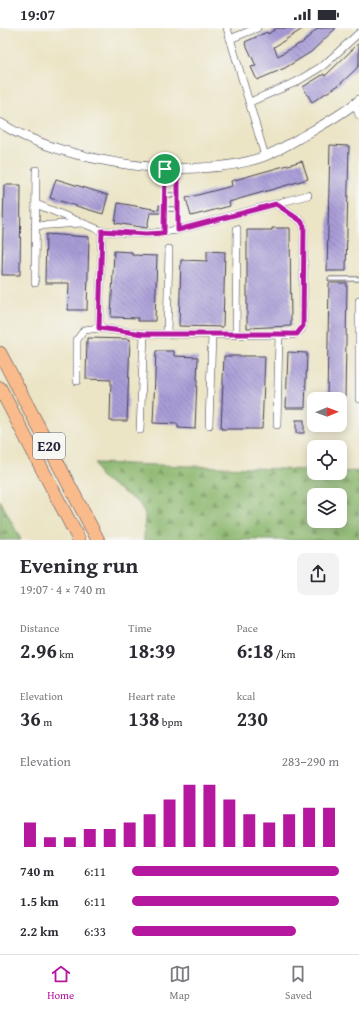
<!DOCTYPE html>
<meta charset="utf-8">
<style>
body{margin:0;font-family:"Gentium Book Plus",serif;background:#f2f2f3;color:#2b2b33;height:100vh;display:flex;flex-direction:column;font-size:15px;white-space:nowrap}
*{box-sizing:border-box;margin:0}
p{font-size:13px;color:#7c7c81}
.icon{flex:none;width:22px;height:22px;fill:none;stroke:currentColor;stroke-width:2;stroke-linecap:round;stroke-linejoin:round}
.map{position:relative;height:512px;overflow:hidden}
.sheet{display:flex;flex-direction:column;background:#fff;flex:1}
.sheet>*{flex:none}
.needle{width:26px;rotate:89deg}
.controls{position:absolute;left:307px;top:364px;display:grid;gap:8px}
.controls a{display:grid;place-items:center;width:40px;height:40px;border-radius:8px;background:#fff;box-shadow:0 2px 10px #0003;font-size:20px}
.pin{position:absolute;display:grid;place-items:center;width:34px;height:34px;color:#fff;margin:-17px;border:2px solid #fff;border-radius:50%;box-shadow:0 1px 4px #0007}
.round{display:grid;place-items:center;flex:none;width:42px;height:42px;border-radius:8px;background:#f2f2f3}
.overview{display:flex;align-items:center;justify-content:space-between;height:68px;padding:0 20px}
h1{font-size:22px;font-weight:800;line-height:30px}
.stats{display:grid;grid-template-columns:repeat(3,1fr);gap:6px;height:68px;padding:4px 20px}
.stats div{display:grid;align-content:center}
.stats b{font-size:20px;font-weight:800}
.stats small{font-size:11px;font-weight:400}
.stats p{font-size:11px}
.chart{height:112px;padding:8px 20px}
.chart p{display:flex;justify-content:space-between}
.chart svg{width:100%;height:72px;margin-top:4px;stroke:#b5179e;stroke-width:6}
ul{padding:0 20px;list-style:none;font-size:13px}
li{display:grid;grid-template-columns:64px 48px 1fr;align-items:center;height:30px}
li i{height:10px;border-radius:5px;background:#b5179e}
.status{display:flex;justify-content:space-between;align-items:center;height:28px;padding:0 20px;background:#fff;direction:ltr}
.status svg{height:11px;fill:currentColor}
.tab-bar{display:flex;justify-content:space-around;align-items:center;height:56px;border-top:1px solid #e1e1e2;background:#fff;font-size:11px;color:#7c7c81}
.tab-bar a{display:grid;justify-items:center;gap:2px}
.tab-bar .current{color:#b5179e}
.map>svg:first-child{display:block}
.forest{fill:url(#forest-firs);stroke:#586d55;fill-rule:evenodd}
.building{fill:url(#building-back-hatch)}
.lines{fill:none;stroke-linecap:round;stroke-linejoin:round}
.service-casing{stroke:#403f50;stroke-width:5}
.minor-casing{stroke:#403f50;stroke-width:8}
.tertiary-casing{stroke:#403f50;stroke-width:10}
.motorway-casing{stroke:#403f50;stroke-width:14}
.service{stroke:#fff;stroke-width:3.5}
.minor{stroke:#fff;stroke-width:7}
.tertiary{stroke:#fff;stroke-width:9}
.motorway{stroke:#fabb8c;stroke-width:13}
.route-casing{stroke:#fff;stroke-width:8}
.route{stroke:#b5179e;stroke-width:5}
.labels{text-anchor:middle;stroke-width:3;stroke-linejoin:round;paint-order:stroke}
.shield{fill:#f6f6f2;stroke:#626272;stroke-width:1}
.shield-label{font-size:15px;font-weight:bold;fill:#22223b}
</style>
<div class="status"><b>19:07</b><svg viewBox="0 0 49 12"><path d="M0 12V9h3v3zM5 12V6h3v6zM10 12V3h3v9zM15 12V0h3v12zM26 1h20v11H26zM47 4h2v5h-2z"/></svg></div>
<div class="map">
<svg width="359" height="512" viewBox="0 0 359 512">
<defs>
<pattern id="forest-firs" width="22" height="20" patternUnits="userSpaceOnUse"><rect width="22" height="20" fill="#8db86f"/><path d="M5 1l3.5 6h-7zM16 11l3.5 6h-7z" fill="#73955c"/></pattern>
<pattern id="building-back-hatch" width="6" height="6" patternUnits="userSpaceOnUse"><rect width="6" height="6" fill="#a99cd7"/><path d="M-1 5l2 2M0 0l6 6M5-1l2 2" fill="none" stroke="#897fb0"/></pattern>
</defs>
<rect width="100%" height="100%" fill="#f6f6f2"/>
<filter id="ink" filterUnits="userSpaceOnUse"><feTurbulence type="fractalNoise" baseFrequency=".025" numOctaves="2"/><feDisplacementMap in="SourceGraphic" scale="8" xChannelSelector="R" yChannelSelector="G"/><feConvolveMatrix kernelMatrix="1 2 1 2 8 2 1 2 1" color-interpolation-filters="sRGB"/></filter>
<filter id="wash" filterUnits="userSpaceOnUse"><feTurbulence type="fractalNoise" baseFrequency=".012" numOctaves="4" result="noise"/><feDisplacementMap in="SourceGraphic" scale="16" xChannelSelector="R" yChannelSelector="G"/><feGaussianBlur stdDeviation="0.9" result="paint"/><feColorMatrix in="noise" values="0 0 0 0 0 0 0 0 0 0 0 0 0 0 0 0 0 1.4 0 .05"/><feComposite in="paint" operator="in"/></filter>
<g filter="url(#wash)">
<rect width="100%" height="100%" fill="#ebe4c5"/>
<!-- forest -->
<g class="forest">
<path d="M 95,435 L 314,442 L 314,445 L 359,443 L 359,512 L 144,512 L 145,486 L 139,475 L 100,448 ZM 314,467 L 340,467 L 340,493 L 314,493 Z"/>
<path d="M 0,472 L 21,512 L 0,512 Z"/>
</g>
<g id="blocks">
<!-- building -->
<g class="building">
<path d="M 277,0 L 304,0 L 274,19 L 278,28 L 301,15 L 301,16 L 318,0 L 336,0 L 311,24 L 285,40 L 257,52 L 251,39 L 256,38 L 245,14 L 267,4 L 268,6 Z"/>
<path d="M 359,15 L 359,37 L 356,41 L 339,57 L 312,74 L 303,59 L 324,46 L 325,48 Z"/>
<path d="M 330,117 L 349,118 L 346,243 L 327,243 Z"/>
<path d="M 302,133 L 308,151 L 229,174 L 230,178 L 191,188 L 186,170 L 232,158 L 231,153 Z"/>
<path d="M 56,151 L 108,167 L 103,186 L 50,170 Z"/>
<path d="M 4,157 L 21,157 L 20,247 L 2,247 Z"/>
<path d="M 118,175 L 159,182 L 159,177 L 161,177 L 161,185 L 150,185 L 147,200 L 115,195 Z"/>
<path d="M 272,200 L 290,200 L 291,298 L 247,300 L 247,202 L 272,202 Z"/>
<path d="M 46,206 L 89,209 L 87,282 L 68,282 L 69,255 L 45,255 Z"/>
<path d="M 114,223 L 132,224 L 132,227 L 157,228 L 155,293 L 138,293 L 138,290 L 111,289 Z"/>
<path d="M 207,223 L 225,224 L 223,299 L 179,298 L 181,232 L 207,233 Z"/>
<path d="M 329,255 L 347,255 L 345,371 L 327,371 Z"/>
<path d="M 87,310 L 130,311 L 127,393 L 110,393 L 111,352 L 86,351 Z"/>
<path d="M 156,323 L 174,323 L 174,328 L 198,329 L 195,401 L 178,400 L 178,396 L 153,395 Z"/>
<path d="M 288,324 L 307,325 L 305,380 L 286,380 Z"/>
<path d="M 224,328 L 265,328 L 262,401 L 221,401 Z"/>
<rect x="296" y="392" width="8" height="13"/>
</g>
</g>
</g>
<g filter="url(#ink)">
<use href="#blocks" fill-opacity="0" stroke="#403f50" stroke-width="1"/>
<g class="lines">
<!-- service casing -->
<g class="service-casing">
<g id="service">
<path d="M 165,167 L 177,167"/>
<path d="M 164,181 L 177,181"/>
<path d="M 178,202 L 178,141"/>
<path d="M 164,204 L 165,141"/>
<path d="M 330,251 L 359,251"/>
</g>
</g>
<!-- minor casing -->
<g class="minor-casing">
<g id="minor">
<path d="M 227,0 L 265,128"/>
<path d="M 230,11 L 257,0"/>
<path d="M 250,74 L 296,54 L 324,37 L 359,5"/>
<path d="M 355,76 L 359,87"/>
<path d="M 36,176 L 102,203 L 146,206 L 178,202 L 308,167"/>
<path d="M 35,198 L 82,195"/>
<path d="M 35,255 L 36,142"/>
<path d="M 359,273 L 359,371"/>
<path d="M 99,300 L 102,203"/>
<path d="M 167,306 L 169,221"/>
<path d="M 236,307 L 237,201"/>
<path d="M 77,353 L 77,312 L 84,302 L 99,300 L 144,306 L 279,307 C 289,307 299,309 303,298 L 304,198 L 301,193 L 276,176"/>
<path d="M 209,397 L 212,306"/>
<path d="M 277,397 L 279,307"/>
<path d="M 140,402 L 144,306"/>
</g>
</g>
<!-- tertiary casing -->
<g class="tertiary-casing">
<path id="tertiary" d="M 0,95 C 62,135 195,155 265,128 C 278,123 291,115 303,108 C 322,97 342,87 359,72"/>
</g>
<!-- motorway casing -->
<g class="motorway-casing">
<g id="motorway">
<path d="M 0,325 L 98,512"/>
<path d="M 0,360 L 79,512"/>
</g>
</g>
<!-- service -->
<use href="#service" class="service"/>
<!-- minor -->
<use href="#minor" class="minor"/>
<!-- tertiary -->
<use href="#tertiary" class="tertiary"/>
<!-- motorway -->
<use href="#motorway" class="motorway"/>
</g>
</g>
<g class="lines" filter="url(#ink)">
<!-- route casing -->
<g class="route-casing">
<path id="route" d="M 165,141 L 178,141 L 178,202 L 276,176 L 301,193 L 304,198 L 303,298 L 297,306 L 144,306 L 99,300 L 102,203 L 146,206 L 164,205 Z"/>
</g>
<!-- route -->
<use href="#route" class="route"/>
</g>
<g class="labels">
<!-- shield labels -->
<rect class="shield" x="33" y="405" width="32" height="26" rx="3"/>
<g class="shield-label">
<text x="49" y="423">E20</text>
</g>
</g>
</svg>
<div class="controls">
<a><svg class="needle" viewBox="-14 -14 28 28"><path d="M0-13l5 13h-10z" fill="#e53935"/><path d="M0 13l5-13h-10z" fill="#7c7c81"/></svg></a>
<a><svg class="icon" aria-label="locate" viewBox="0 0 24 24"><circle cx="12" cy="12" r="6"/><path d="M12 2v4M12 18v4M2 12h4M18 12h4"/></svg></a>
<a><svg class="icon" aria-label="layers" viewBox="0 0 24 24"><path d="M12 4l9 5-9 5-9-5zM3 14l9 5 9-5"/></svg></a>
</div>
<div class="pin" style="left:165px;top:141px;background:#1e9e55"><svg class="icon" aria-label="arrive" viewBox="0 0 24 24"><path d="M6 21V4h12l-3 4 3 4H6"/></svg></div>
</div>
<section class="sheet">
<div class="overview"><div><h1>Evening run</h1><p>19:07 · 4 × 740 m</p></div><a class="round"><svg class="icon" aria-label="share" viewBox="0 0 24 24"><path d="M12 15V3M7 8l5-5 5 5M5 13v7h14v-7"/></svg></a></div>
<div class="stats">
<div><p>Distance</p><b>2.96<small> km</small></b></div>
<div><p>Time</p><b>18:39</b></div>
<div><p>Pace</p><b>6:18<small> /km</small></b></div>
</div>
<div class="stats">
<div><p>Elevation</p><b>36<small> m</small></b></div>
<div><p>Heart rate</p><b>138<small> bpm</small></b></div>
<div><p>kcal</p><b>230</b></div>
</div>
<div class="chart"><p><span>Elevation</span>283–290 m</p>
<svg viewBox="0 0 160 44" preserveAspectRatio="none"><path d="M5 44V29M15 44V38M25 44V38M35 44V33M45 44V33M55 44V29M65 44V24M75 44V15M85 44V6M95 44V6M105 44V15M115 44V24M125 44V29M135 44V24M145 44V20M155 44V20"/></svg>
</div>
<ul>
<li><b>740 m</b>6:11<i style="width:100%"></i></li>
<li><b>1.5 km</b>6:11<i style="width:100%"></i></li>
<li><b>2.2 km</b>6:33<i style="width:79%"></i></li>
</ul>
</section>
<nav class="tab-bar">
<a class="current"><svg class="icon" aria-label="home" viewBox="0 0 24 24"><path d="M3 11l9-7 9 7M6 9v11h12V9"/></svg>Home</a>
<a><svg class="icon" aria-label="map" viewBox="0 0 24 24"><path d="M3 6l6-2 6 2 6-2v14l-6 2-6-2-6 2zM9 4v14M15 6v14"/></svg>Map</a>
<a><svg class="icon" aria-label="saved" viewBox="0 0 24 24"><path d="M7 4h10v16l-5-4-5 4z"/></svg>Saved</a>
</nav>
